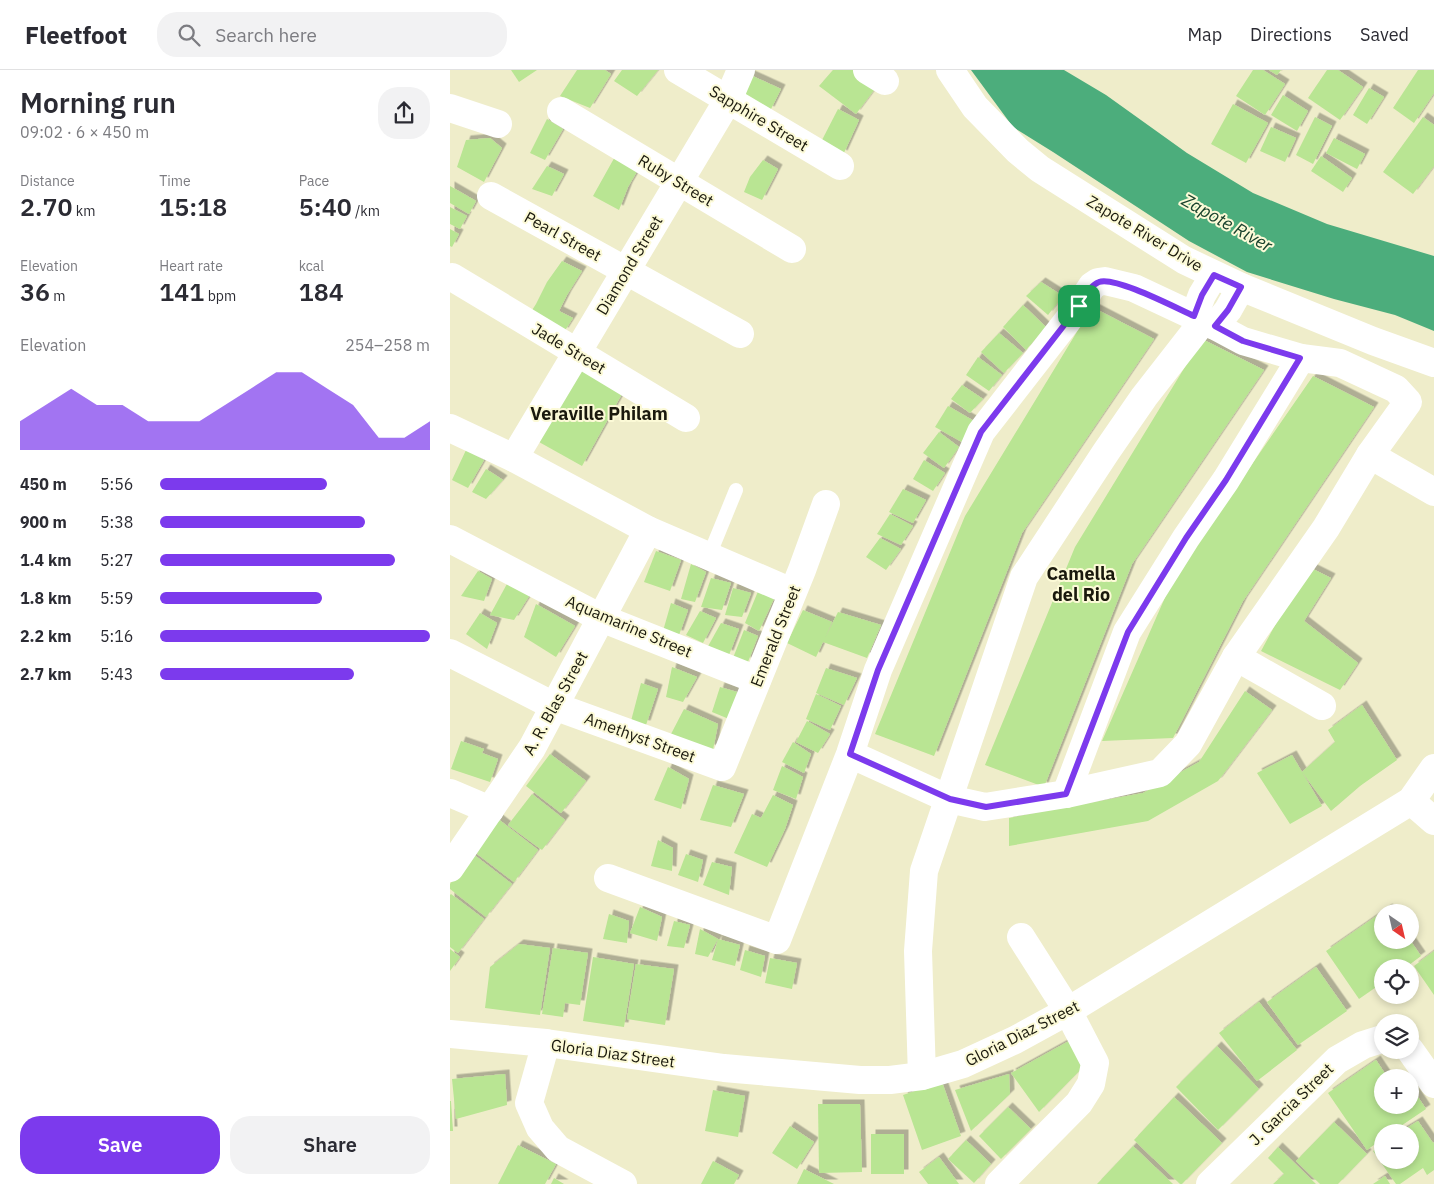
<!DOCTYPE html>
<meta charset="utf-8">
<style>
body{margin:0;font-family:"IBM Plex Sans",sans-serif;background:#f2f2f3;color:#2b2b33;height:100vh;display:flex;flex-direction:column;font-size:19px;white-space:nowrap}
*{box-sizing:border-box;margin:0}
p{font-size:16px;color:#7c7c81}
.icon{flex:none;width:28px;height:28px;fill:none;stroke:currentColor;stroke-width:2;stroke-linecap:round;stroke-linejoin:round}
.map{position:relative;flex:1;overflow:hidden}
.details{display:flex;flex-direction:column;background:#fff;width:450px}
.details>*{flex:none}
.needle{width:32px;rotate:146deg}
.tools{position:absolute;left:924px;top:834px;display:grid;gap:10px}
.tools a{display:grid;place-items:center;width:45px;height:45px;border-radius:50%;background:#fff;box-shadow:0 2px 8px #0003;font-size:25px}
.pin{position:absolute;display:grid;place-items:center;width:42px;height:42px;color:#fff;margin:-21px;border-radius:10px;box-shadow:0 2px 8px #0006}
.round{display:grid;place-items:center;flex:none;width:52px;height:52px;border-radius:20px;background:#f2f2f3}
.overview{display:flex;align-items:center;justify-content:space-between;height:85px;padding:0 20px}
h1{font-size:28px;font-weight:600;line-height:38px}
.stats{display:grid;grid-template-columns:repeat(3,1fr);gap:8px;height:85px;padding:5px 20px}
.stats div{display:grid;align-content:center}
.stats b{font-size:25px;font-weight:600}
.stats small{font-size:14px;font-weight:400}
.stats p{font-size:14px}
.chart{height:140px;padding:10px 20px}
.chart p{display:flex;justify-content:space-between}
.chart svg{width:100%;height:90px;margin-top:5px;fill:#7c3aed;opacity:.7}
.primary-button{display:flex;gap:10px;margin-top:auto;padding:10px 20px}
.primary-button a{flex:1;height:58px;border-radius:20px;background:#7c3aed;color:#fff;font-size:20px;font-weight:600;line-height:58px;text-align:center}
.primary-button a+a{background:#f2f2f3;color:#2b2b33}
ul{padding:0 20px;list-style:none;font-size:16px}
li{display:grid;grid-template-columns:80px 60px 1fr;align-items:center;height:38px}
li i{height:12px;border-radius:6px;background:#7c3aed}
header{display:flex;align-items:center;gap:30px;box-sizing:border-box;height:70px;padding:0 25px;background:#fff;border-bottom:1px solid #e1e1e2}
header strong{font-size:24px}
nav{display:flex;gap:28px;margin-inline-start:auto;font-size:18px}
.search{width:350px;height:45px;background:#f2f2f3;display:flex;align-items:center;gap:12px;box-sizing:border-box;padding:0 18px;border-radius:20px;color:#7c7c81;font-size:19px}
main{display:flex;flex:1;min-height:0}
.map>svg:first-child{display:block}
.water{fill:#4cad7c}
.building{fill:#b9e593;filter:url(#shadow)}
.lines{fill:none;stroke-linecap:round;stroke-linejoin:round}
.lane{stroke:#fff;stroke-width:14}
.street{stroke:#fff;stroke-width:28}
.secondary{stroke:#fff;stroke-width:28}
.route-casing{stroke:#fff;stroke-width:10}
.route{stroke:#7c3aed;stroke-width:6}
.labels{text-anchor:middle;stroke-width:4;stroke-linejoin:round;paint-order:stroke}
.street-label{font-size:16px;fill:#1a190d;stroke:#fcfad7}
.water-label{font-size:18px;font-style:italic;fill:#1a432e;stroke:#fcfad7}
.neighbourhood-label{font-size:18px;font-weight:bold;fill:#1a190d;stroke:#fcfad7}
</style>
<header>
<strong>Fleetfoot</strong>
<div class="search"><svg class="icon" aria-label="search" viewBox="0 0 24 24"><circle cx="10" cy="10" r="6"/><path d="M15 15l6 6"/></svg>Search here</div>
<nav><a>Map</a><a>Directions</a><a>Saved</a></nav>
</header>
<main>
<section class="details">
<div class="overview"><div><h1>Morning run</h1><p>09:02 · 6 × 450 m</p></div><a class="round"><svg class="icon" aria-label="share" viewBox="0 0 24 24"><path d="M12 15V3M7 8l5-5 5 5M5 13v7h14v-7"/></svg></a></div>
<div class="stats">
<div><p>Distance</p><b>2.70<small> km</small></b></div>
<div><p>Time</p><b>15:18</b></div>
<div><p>Pace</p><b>5:40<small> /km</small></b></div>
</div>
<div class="stats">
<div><p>Elevation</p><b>36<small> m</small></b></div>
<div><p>Heart rate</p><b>141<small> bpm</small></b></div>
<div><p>kcal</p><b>184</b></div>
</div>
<div class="chart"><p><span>Elevation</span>254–258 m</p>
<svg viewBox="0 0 160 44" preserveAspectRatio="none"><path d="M0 44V30L10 22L20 14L30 22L40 22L50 30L60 30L70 30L80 22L90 14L100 6L110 6L120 14L130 22L140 38L150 38L160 30V44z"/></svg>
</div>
<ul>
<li><b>450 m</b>5:56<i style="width:62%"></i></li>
<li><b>900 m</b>5:38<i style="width:76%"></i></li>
<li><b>1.4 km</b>5:27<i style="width:87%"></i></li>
<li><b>1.8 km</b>5:59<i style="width:60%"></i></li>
<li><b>2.2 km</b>5:16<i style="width:100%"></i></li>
<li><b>2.7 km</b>5:43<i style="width:72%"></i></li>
</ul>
<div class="primary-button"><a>Save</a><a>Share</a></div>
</section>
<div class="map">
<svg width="984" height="1114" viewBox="0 0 984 1114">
<defs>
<filter id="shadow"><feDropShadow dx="4.5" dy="-4.5" stdDeviation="0" flood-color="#0004"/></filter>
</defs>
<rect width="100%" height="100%" fill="#efedca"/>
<!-- water -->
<path class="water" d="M 521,0 L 614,0 L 656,25 L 737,83 L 803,123 L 877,154 L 984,186 L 984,261 L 945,245 L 884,229 L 797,202 L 739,171 L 603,82 L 563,57 Z"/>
<!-- building -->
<g class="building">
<path d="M 61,0 L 87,0 L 69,12 Z"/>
<path d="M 127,0 L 155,0 L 161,4 L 140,38 L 110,26 Z"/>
<path d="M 172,0 L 208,0 L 187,26 L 164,11 Z"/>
<path d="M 383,0 L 408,0 L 430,12 L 406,44 L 369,16 Z"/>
<path d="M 803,0 L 813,0 L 835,14 L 815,45 L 786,26 Z"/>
<path d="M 819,0 L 831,0 L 827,5 Z"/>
<path d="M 877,0 L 888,0 L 913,17 L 890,50 L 858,28 Z"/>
<path d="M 968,0 L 984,0 L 984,23 L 964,53 L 943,38 Z"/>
<path d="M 296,3 L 331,19 L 320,41 L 286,22 Z"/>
<path d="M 919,18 L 934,27 L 917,54 L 903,45 Z"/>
<path d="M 833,25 L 858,41 L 847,61 L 821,45 Z"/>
<path d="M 783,34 L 818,53 L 796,93 L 761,74 Z"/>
<path d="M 388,39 L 409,50 L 393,85 L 372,70 Z"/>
<path d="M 865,47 L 882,56 L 863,94 L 846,85 Z"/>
<path d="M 973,47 L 984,55 L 984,96 L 963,124 L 933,102 Z"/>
<path d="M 97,49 L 113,59 L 95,90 L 80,83 Z"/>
<path d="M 821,57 L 846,68 L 835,92 L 810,81 Z"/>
<path d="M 40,68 L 52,78 L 34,112 L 7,97 L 16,70 Z"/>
<path d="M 884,68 L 915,84 L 907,99 L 876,83 Z"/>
<path d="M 167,83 L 189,98 L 178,117 L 169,140 L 143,126 Z"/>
<path d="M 871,86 L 902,108 L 893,122 L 861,101 Z"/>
<path d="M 313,90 L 328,99 L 312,130 L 294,122 L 300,107 Z"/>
<path d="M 97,96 L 114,104 L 102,126 L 82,119 Z"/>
<path d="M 0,116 L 26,131 L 19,144 L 0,133 Z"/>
<path d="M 0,137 L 17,146 L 10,159 L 0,154 Z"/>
<path d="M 0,159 L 9,164 L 2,177 L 0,176 Z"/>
<path d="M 112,191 L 132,201 L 117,225 L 109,241 L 123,248 L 114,262 L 77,248 L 86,234 L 97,212 Z"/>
<path d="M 591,212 L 613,226 L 598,245 L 576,226 Z"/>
<path d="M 573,235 L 596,257 L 576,280 L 553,257 Z"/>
<path d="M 642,237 L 704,269 L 572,463 L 484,686 L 425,664 L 515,446 Z"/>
<path d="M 549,263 L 573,283 L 554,303 L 531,282 Z"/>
<path d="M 752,269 L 814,300 L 682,494 L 594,717 L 535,695 L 625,477 Z"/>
<path d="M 528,287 L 552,305 L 539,321 L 516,305 Z"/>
<path d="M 130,298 L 173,322 L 132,396 L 89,372 Z"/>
<path d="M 863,306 L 924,337 L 793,531 L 723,668 L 652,671 L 724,507 Z"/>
<path d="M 512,315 L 533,329 L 520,343 L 501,329 Z"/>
<path d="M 498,336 L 524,351 L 512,372 L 485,357 Z"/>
<path d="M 489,362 L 509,377 L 494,398 L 473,383 Z"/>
<path d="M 16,380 L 34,390 L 18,418 L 2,410 Z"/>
<path d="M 474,390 L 495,403 L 483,421 L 463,409 Z"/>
<path d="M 36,399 L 53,410 L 36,429 L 22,422 Z"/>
<path d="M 453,419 L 476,430 L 463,453 L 439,442 Z"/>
<path d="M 440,444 L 463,456 L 451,475 L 427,464 Z"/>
<path d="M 430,468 L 451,479 L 436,500 L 416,487 Z"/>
<path d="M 206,481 L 231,490 L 220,521 L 194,512 Z"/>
<path d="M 241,494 L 256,502 L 245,532 L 231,529 Z"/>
<path d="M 857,496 L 881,508 L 854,551 L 908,593 L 890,620 L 811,581 Z"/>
<path d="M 28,501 L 42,509 L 34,531 L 11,526 Z"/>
<path d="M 261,508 L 281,513 L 272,540 L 251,537 Z"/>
<path d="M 58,512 L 81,523 L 64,550 L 40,545 Z"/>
<path d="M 311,514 L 327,522 L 309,561 L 295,553 Z"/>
<path d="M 283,518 L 301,523 L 292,547 L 275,545 Z"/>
<path d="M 221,533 L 238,540 L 229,565 L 213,561 Z"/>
<path d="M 86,534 L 125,556 L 106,587 L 74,567 Z"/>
<path d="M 353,540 L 382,552 L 375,568 L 388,542 L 431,555 L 417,588 L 373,572 L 366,587 L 337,573 Z"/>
<path d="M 250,541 L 266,548 L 253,573 L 236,565 Z"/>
<path d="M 30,543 L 47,553 L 37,579 L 16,564 Z"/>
<path d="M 271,553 L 289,559 L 279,585 L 257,578 Z"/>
<path d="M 294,560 L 308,566 L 298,592 L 283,588 Z"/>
<path d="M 222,597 L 247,607 L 233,632 L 216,627 Z"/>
<path d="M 376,598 L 407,608 L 394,635 L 366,623 Z"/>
<path d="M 191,613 L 208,619 L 196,655 L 181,651 Z"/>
<path d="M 270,617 L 287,622 L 279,649 L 262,642 Z"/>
<path d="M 795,621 L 822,640 L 768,711 L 698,751 L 559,776 L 559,748 L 693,723 L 749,692 Z"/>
<path d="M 366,624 L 391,636 L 380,660 L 356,649 Z"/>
<path d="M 912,635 L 947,690 L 910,716 L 881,741 L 852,702 L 872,736 L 840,754 L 807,703 L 842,685 L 852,702 L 885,672 L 878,660 Z"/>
<path d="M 234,639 L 268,654 L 263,680 L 221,664 Z"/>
<path d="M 357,651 L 380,664 L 368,683 L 346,672 Z"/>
<path d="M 11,671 L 34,679 L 32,683 L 48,689 L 40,712 L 1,699 Z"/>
<path d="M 343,672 L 361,684 L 354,703 L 332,692 Z"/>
<path d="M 100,684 L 136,711 L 111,743 L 76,716 Z"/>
<path d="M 332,696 L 353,707 L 346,729 L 323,720 Z"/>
<path d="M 218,697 L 239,709 L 231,739 L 204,730 Z"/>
<path d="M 263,715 L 294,724 L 281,757 L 250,750 Z"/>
<path d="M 82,724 L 115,750 L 92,780 L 58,755 Z"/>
<path d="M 323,725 L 343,735 L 335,759 L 317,797 L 284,783 L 302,744 L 311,748 Z"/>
<path d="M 47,748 L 88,780 L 64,812 L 22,780 Z"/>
<path d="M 208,770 L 223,778 L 222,801 L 201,796 Z"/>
<path d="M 23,784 L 62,814 L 36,847 L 0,819 L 0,814 Z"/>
<path d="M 236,784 L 253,790 L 248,812 L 228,805 Z"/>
<path d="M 262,792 L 282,797 L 279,825 L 253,815 Z"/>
<path d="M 1,824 L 34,849 L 8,883 L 0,877 L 0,825 Z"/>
<path d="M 190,837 L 212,847 L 207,871 L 180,863 Z"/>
<path d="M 938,838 L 941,842 L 932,842 L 932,870 L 960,870 L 971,886 L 955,898 L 932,898 L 932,913 L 909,929 L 876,881 Z"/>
<path d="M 159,844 L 179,851 L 177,873 L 153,869 Z"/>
<path d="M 224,851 L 240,855 L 234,878 L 217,876 Z"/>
<path d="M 250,859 L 268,869 L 290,875 L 285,896 L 262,890 L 268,869 L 258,887 L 245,884 Z"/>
<path d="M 69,874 L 100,878 L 90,945 L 35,938 L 40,897 Z"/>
<path d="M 103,878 L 138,883 L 130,935 L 115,933 L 113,947 L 92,944 Z"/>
<path d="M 0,879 L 10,887 L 0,901 Z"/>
<path d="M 295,880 L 315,886 L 311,907 L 290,900 Z"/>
<path d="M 984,881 L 984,925 L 964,896 Z"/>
<path d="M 143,887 L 184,894 L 174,957 L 133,951 Z"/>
<path d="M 320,888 L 347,893 L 342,919 L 315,913 Z"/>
<path d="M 186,894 L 224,899 L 215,955 L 177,949 Z"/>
<path d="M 866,897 L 897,941 L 848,975 L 817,932 Z"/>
<path d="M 809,932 L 847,980 L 807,1011 L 769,963 Z"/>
<path d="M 619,971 L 640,990 L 589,1042 L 561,1003 Z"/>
<path d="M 767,976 L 809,1019 L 768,1060 L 726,1017 Z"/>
<path d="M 926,990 L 938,1008 L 932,1008 L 932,1035 L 960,1035 L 960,1015 L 976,1039 L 942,1062 L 932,1062 L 932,1069 L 917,1080 L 878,1023 Z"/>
<path d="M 55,1004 L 57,1035 L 6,1049 L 2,1009 Z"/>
<path d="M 559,1004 L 560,1024 L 521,1061 L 505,1020 Z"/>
<path d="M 492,1012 L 511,1066 L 472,1080 L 453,1025 Z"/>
<path d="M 263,1020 L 295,1026 L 288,1067 L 255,1061 Z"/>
<path d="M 724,1027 L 772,1073 L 732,1114 L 730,1114 L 684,1070 Z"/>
<path d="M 0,1031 L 1,1031 L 3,1061 L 0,1061 Z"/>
<path d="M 368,1034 L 410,1034 L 412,1102 L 369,1103 Z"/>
<path d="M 558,1037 L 581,1059 L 551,1089 L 529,1066 Z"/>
<path d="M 968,1051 L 983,1073 L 984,1072 L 984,1100 L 977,1105 L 973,1098 L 950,1114 L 946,1114 L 923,1081 L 932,1075 L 932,1090 L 960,1090 L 960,1062 L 950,1062 Z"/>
<path d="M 884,1052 L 917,1084 L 888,1114 L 870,1114 L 846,1091 Z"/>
<path d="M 340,1056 L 364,1072 L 347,1099 L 322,1083 Z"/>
<rect x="421" y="1064" width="33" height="40"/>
<path d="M 516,1070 L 541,1094 L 524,1113 L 498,1089 Z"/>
<path d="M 68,1075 L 106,1094 L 95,1114 L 48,1114 Z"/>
<path d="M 683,1076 L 723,1114 L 647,1114 Z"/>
<path d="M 828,1077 L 866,1114 L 823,1114 L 834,1104 L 818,1088 Z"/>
<path d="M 489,1087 L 509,1114 L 478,1114 L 469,1102 Z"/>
<path d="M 263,1091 L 289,1105 L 284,1114 L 251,1114 Z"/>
<path d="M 354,1099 L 384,1114 L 347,1114 Z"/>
<path d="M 935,1106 L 940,1114 L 923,1114 Z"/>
<path d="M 104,1108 L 114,1114 L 101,1114 Z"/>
</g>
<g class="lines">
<!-- lane -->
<path class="lane" d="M 259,486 L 286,420"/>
<!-- street -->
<g class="street">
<path d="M 228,0 L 390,96"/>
<path d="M 417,0 L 435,11"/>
<path d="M 0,38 L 48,54"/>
<path d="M 111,41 L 342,179"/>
<path d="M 41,126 L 290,264"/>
<path d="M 2,207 L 236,348"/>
<path d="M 744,246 L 752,225 L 764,205"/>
<path d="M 765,256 L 778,240 L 791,217"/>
<path d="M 0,358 L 64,388 L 198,460 L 342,522"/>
<path d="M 920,385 L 984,422"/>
<path d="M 64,388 L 278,30 L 291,0"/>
<path d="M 0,469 L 151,548 L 307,610"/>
<path d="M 0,583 L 104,636 L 272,697 L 352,500 L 376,434"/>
<path d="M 786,587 L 872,636"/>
<path d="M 0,723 L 40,740"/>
<path d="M 616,724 L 677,562 L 736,468 L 776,410 L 851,288"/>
<path d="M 961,731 L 984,751"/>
<path d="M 0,798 L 82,678 L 198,460"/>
<path d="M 158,808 L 327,870 L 400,684 L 428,600 L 531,362 L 629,236 L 642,216 L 648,212 L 655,211 L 684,218 L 765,256 L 793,271 L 851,288 L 890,293 L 946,319 L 958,332 L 920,385 L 876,458 L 786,587 L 738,674 L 710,703 L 616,724 L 535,737 L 499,729 L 400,684"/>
<path d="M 0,964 L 96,973 L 274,998 L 410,1010 L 440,1010 L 472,1006 L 513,994 L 565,970 L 618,941 L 961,731 L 984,698"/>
<path d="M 96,973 L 79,1033 L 90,1058 L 108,1079 L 173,1114"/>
<path d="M 960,980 L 984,1014"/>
<path d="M 472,1006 L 468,881 L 474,801 L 574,507 L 656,382 L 694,327 L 754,250"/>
<path d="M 549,1114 L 629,1033 L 641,1014 L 645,993 L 618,941 L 571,867"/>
<path d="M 760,1114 L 887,990 L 913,975 L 932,969"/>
</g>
<!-- secondary -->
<path class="secondary" d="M 500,0 L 525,37 L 568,81 L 590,99 L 734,190 L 791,217 L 923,271 L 984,293"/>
</g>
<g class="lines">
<!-- route casing -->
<g class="route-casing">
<path id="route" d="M 764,205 L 791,217 L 778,240 L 765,256 L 793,271 L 850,288 L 776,410 L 736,468 L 678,562 L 616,724 L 536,737 L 500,729 L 400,684 L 428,600 L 531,362 L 629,236 C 634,228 640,215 649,212 C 665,206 726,238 744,246 L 752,225 Z"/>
</g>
<!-- route -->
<use href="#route" class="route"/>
</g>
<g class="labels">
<!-- street labels -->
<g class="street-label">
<text transform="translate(309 48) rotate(31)" y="6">Sapphire Street</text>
<text transform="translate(226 110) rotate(31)" y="6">Ruby Street</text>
<text transform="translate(695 163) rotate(31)" y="6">Zapote River Drive</text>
<text transform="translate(113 166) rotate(29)" y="6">Pearl Street</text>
<text transform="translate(179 195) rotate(-59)" y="6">Diamond Street</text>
<text transform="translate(119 278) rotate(31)" y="6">Jade Street</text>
<text transform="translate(179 556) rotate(23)" y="6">Aquamarine Street</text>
<text transform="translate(325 566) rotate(-68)" y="6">Emerald Street</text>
<text transform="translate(105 633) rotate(-61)" y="6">A. R. Blas Street</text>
<text transform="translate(190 667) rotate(20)" y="6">Amethyst Street</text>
<text transform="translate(572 963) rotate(-27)" y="6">Gloria Diaz Street</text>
<text transform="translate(163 983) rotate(8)" y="6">Gloria Diaz Street</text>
<text transform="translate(841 1034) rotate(-44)" y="6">J. Garcia Street</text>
</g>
<!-- water labels -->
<g class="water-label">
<text transform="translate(777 153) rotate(29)" y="6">Zapote River</text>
</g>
<!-- neighbourhood labels -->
<g class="neighbourhood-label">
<text x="149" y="350">Veraville Philam</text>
<text x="631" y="510">Camella<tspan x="631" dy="21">del Rio</tspan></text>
</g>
</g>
</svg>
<div class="tools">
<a><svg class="needle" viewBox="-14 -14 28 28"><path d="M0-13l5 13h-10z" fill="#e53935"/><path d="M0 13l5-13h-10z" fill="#7c7c81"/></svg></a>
<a><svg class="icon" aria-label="locate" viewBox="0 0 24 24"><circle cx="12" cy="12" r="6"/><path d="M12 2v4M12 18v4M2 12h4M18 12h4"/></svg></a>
<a><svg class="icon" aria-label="layers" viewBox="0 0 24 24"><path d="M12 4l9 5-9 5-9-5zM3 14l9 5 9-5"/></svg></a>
<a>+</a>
<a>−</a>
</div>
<div class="pin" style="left:629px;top:236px;background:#1e9e55"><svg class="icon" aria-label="arrive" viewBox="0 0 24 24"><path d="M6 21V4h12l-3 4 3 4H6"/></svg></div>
</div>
</main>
